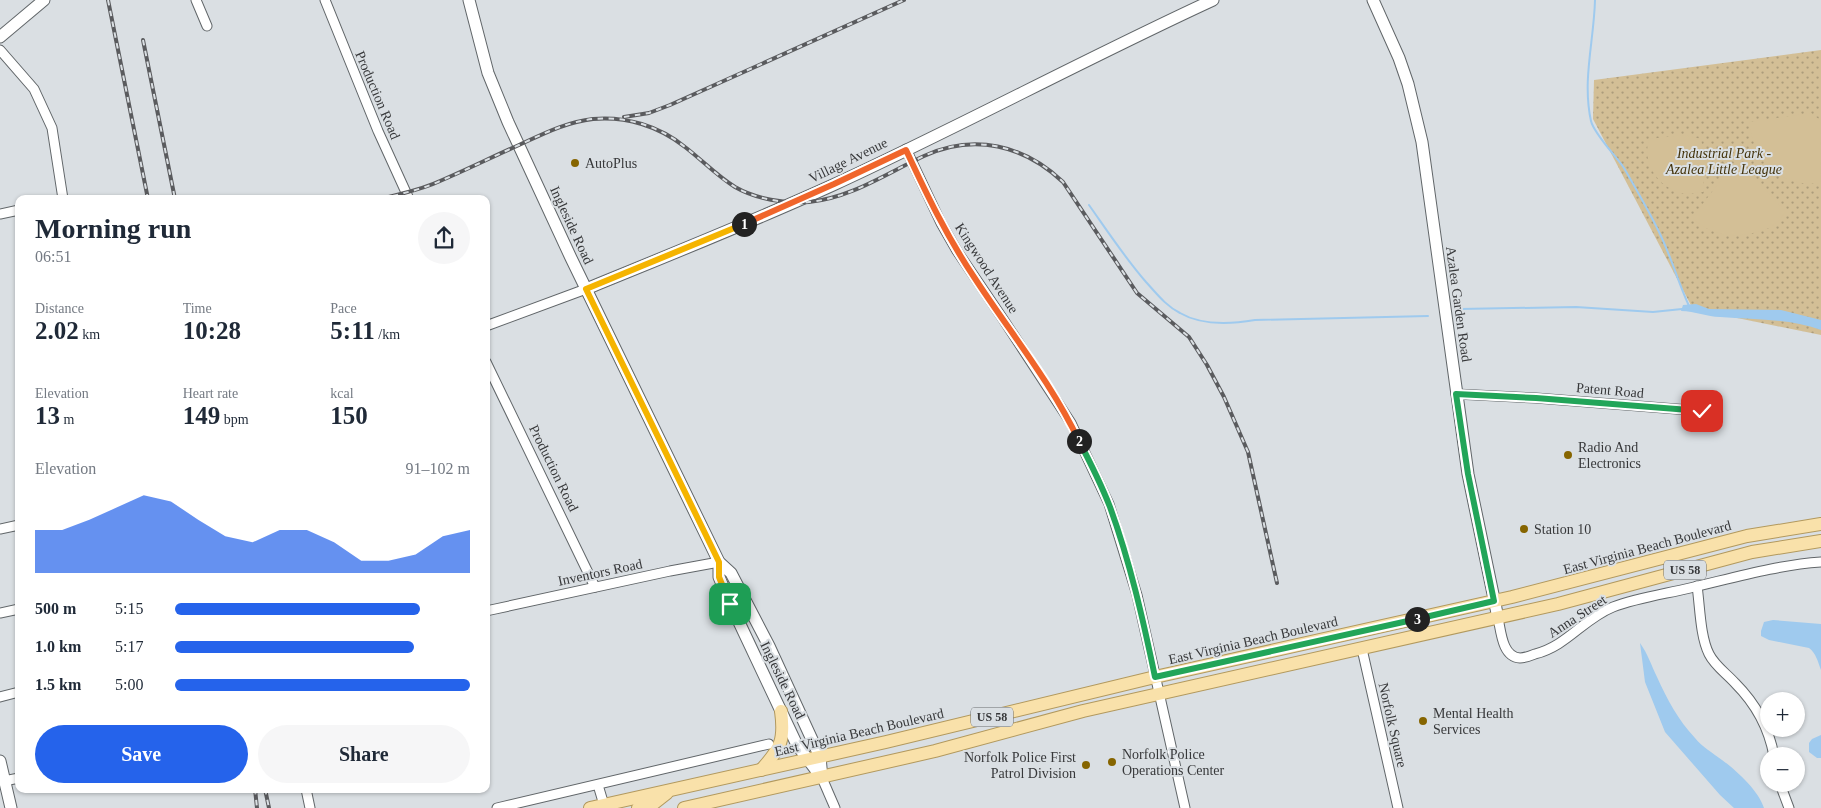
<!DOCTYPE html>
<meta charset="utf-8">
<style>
body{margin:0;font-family:Georgia,serif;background:#f6f6f7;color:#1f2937;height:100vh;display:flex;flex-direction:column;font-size:19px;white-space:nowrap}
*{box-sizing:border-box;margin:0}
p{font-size:16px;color:#747a83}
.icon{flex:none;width:28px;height:28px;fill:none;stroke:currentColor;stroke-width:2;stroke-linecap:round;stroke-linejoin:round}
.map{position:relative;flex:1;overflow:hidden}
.side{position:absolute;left:15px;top:195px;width:475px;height:598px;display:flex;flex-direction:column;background:#fff;border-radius:10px;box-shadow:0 1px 4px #0004}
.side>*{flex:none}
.buttons{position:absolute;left:1760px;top:692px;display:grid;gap:10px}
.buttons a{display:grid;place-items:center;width:45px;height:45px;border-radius:50%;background:#fff;box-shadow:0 1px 4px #0004;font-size:25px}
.pin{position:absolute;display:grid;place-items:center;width:42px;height:42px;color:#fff;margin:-21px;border-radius:10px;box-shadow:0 2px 8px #0006}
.km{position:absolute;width:25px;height:25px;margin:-12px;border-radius:50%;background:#222;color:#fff;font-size:14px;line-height:25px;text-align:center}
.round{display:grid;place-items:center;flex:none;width:52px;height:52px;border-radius:26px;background:#f6f6f7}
.summary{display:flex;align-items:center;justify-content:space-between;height:85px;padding:0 20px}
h1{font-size:28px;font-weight:700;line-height:38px}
.metrics{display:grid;grid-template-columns:repeat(3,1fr);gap:8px;height:85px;padding:5px 20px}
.metrics div{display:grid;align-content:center}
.metrics b{font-size:25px;font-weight:700}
.metrics small{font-size:14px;font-weight:400}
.metrics p{font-size:14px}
.chart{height:140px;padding:10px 20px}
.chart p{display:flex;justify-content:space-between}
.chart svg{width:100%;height:90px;margin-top:5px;fill:#2563eb;opacity:.7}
.primary-button{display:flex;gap:10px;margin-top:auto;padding:10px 20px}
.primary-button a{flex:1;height:58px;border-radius:30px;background:#2563eb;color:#fff;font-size:20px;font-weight:700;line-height:58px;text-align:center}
.primary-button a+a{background:#f6f6f7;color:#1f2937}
ul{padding:0 20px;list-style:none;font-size:16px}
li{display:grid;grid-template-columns:80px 60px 1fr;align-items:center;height:38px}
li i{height:12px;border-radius:6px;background:#2563eb}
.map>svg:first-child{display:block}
.green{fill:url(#green-dots)}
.pitch{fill:#d3bf96}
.water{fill:#9fcaee}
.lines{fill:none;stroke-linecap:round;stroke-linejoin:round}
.stream{stroke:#9fcaee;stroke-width:2}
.street-casing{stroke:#616669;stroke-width:11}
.secondary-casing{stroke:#616669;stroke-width:13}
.primary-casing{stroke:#b2995e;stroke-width:14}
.street{stroke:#fff;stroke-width:9}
.secondary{stroke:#fff;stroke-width:11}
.primary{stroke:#f9e1aa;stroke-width:12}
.rail-casing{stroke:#5a5b5e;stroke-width:4}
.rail{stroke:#dadfe3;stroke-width:2;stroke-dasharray:5.5;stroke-linecap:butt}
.split-1-casing{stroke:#fff;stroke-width:10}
.split-2-casing{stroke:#fff;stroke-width:10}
.split-3-casing{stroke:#fff;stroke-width:10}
.split-4-casing{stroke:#fff;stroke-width:10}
.split-1{stroke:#f5b400;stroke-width:6}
.split-2{stroke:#f0652b;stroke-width:6}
.split-3{stroke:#22a559;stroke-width:6}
.split-4{stroke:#22a559;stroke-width:6}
.poi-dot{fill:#866500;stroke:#dadfe3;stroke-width:2}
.labels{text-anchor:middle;stroke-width:4;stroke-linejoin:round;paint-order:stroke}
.shield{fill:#dadfe3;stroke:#686a6d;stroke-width:1}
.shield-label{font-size:12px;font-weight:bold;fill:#37383a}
.street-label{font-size:14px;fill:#37383a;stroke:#dadfe3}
.park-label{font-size:14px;font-style:italic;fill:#44340c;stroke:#dadfe3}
.poi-label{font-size:14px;fill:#37383a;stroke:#dadfe3;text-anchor:start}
</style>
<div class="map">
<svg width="1821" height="808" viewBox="0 0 1821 808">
<defs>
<pattern id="green-dots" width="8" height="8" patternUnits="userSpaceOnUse" patternTransform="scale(1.25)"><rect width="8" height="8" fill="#d3bf96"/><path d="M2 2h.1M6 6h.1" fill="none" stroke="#ac9c7b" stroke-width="1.8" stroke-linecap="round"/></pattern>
</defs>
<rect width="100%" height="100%" fill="#dadfe3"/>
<!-- green -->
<path class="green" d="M 1821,50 L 1821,335 L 1693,309 L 1593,119 L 1594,80 Z"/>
<!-- pitch -->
<g class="pitch">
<path d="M 1811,113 L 1820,120 L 1821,183 C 1779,188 1754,161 1749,122 Z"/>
<path d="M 1684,135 L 1701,139 L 1705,162 L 1703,192 C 1698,192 1692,194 1687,194 C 1661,191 1641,165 1649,139 Z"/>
<path d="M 1737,166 L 1751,174 L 1786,212 C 1782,216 1779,221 1775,224 C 1770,229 1760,231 1753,233 C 1730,239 1710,234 1692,218 L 1724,176 Z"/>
</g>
<!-- water -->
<g class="water">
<path d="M 1696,304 L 1709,309 L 1781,310 L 1821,320 L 1821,330 C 1788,318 1755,320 1720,317 C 1707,317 1695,311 1681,311 L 1683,305 Z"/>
<path d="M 1773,620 L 1821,624 L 1821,670 C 1818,662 1816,653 1809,648 L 1769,640 L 1761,636 L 1761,631 L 1764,622 Z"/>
<path d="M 1640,643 C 1648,654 1651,665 1657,677 C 1667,699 1678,720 1695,738 C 1702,747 1713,753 1722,760 C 1736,770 1759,791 1764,808 L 1734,808 L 1720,795 L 1665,732 L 1645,682 Z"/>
<path d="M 1821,735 L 1821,758 L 1817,758 L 1809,752 L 1809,743 L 1812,739 Z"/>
</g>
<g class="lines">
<!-- stream -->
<g class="stream">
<path d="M 1595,0 C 1594,41 1582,80 1591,121 C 1594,134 1616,156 1624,168 C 1636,189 1649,211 1659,232 C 1671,256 1678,282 1689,306"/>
<path d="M 1089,205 C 1108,232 1125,258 1146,282 C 1157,294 1166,306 1180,313 C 1202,326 1231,324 1255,320 L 1428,316"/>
<path d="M 1460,309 L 1576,307 L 1653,312 L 1682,309"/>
</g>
<!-- street casing -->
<g class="street-casing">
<g id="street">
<path d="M 196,0 L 207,26"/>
<path d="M 325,0 L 378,131 L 409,199"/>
<path d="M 0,50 L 34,89 L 52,128 L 63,199"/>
<path d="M 906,149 L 941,223 L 957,251 L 1003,319 L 1071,423 L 1109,504 L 1137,595 L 1185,808"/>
<path d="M 0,214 L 19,210"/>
<path d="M 486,326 L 586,289"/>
<path d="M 486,362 L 595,587"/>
<path d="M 1456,394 L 1536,398 L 1702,411"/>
<path d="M 0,529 L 19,525"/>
<path d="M 1697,586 C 1700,606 1700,636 1709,654 C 1715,666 1726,673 1735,683 C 1755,703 1769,728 1774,756"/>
<path d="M 486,611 L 670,571 L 719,562"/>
<path d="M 0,613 L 19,609"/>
<path d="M 1498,618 C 1501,631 1502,657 1520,658 C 1525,658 1530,656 1535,654 C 1567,646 1583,619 1613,607 C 1637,598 1665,594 1690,588 C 1733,578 1777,565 1821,562"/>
<path d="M 1362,649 L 1398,808"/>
<path d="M 0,697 L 19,692"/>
<path d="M 822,778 L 835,808"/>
<path d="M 4,781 L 19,778"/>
<path d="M 1780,784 L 1789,808"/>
<path d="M 598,785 L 604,805"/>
<path d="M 306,789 L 310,808"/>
<path d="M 497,808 L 769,744"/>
</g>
</g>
<!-- secondary casing -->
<g class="secondary-casing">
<g id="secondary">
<path d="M 469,0 L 488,73 L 508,122 L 571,258 L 719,562 L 731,573 L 769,646 L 820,757 L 822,778"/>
<path d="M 1373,0 L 1399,58 L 1408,84 L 1422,142 L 1468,474 L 1498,618"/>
<path d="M 0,37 L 44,0"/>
<path d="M 586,289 C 669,255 752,222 833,185 C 961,126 1085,59 1213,0"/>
<path d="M 719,562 L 719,577 L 730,603 L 797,745 L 822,778"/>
<path d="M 0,761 L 11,808"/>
</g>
</g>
<!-- primary casing -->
<g class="primary-casing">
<g id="primary">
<path d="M 761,770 C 781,748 785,740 781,711"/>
<path d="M 590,808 L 886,742 L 1155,677 L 1512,597 L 1747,536 L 1821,524"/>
<path d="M 638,808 L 653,804 L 667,793"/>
<path d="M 684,808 L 935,751 L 1083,711 L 1558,604 L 1752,552 L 1821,541"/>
</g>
</g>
<!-- street -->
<use href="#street" class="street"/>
<!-- secondary -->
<use href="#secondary" class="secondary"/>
<!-- primary -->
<use href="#primary" class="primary"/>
<!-- rail casing -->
<g class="rail-casing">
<g id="rail">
<path d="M 108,0 L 148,199"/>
<path d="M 143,40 L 175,199"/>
<path d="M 624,117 L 649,113 L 670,105 L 904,0"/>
<path d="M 382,199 C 402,193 421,190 440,181 C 466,170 492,157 519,145 C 543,134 566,122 593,119 C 626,116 659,126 685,147 C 702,160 717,176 735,187 C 756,199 785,204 809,202 C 851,198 887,173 924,156 C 974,133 1024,145 1063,182 L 1137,293 L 1189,337 L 1207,365 L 1224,397 L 1248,452 L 1277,583"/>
<path d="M 255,789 L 257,808"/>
<path d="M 265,789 L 269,808"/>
</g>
</g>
<!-- rail -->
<use href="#rail" class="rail"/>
</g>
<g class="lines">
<!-- split-1 casing -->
<g class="split-1-casing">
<path id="split-1" d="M 730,604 L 719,577 L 719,562 L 586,289 L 744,224"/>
</g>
<!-- split-2 casing -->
<g class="split-2-casing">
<path id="split-2" d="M 744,224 L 834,184 L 906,150 C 926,193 947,237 974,277 C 1009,331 1051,382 1079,441"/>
</g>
<!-- split-3 casing -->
<g class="split-3-casing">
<path id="split-3" d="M 1079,441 C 1090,462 1101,484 1110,507 C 1130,562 1143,619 1155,677 L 1417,619"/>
</g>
<!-- split-4 casing -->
<g class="split-4-casing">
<path id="split-4" d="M 1417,619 L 1494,601 L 1468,474 L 1456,394 L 1536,398 L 1702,411"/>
</g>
<!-- split-1 -->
<use href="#split-1" class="split-1"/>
<!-- split-2 -->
<use href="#split-2" class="split-2"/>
<!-- split-3 -->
<use href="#split-3" class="split-3"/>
<!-- split-4 -->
<use href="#split-4" class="split-4"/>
</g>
<!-- markers -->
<g class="poi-dot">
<circle cx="575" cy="163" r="5"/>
<circle cx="1568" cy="455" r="5"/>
<circle cx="1524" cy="529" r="5"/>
<circle cx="1423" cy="721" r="5"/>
<circle cx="1112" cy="762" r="5"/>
<circle cx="1086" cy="765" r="5"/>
</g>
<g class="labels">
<!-- shield labels -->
<g class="shield">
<rect x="1664" y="560.5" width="42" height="19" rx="4"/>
<rect x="971" y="707.5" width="42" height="19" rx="4"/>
</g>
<g class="shield-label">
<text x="1685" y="574">US 58</text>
<text x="992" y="721">US 58</text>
</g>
<!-- street labels -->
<g class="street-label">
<text transform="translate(378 95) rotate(67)" y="5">Production Road</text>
<text transform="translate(848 160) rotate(-26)" y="5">Village Avenue</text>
<text transform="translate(572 225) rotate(65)" y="5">Ingleside Road</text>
<text transform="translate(987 268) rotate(57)" y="5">Kingwood Avenue</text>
<text transform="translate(1459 304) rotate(82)" y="5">Azalea Garden Road</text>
<text transform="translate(1610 390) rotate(5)" y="5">Patent Road</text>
<text transform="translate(554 468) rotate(64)" y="5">Production Road</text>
<text transform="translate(1647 547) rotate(-15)" y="5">East Virginia Beach Boulevard</text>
<text transform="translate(600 572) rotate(-12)" y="5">Inventors Road</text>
<text transform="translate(1577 616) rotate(-33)" y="5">Anna Street</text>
<text transform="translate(1253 640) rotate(-13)" y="5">East Virginia Beach Boulevard</text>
<text transform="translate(783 680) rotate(64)" y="5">Ingleside Road</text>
<text transform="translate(1393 725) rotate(77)" y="5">Norfolk Square</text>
<text transform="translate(859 732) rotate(-13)" y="5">East Virginia Beach Boulevard</text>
</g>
<!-- park labels -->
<g class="park-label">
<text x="1724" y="158">Industrial Park -<tspan x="1724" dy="16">Azalea Little League</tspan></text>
</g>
<!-- poi labels -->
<g class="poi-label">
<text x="585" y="168">AutoPlus</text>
<text x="1578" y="452">Radio And<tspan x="1578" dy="16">Electronics</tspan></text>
<text x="1534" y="534">Station 10</text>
<text x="1433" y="718">Mental Health<tspan x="1433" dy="16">Services</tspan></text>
<text x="1122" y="759">Norfolk Police<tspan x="1122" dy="16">Operations Center</tspan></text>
<text x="1076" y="762" text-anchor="end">Norfolk Police First<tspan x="1076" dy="16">Patrol Division</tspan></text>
</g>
</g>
</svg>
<div class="buttons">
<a>+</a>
<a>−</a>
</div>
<div class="pin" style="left:730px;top:604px;background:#1e9e55"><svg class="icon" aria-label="arrive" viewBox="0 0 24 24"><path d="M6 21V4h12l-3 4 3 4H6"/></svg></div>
<div class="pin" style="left:1702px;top:411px;background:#d93025"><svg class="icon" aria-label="check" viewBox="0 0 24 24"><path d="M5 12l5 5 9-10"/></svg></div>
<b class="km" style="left:744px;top:224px">1</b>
<b class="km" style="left:1079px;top:441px">2</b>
<b class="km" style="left:1417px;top:619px">3</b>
<section class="side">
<div class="summary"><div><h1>Morning run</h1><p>06:51</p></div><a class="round"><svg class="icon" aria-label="share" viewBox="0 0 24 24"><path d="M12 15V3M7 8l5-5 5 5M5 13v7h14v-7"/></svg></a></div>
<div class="metrics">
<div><p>Distance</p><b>2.02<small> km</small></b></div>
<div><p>Time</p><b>10:28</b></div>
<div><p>Pace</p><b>5:11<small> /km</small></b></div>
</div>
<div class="metrics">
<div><p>Elevation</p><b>13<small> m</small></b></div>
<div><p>Heart rate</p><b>149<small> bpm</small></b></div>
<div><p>kcal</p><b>150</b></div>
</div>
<div class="chart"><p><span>Elevation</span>91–102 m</p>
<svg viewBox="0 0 160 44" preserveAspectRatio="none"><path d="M0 44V23L10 23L20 18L30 12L40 6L50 9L60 18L70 26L80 29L90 23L100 23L110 29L120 38L130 38L140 35L150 26L160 23V44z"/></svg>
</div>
<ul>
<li><b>500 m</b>5:15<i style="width:83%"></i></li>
<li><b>1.0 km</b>5:17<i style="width:81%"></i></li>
<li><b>1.5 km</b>5:00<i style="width:100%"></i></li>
</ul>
<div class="primary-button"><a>Save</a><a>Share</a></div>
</section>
</div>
